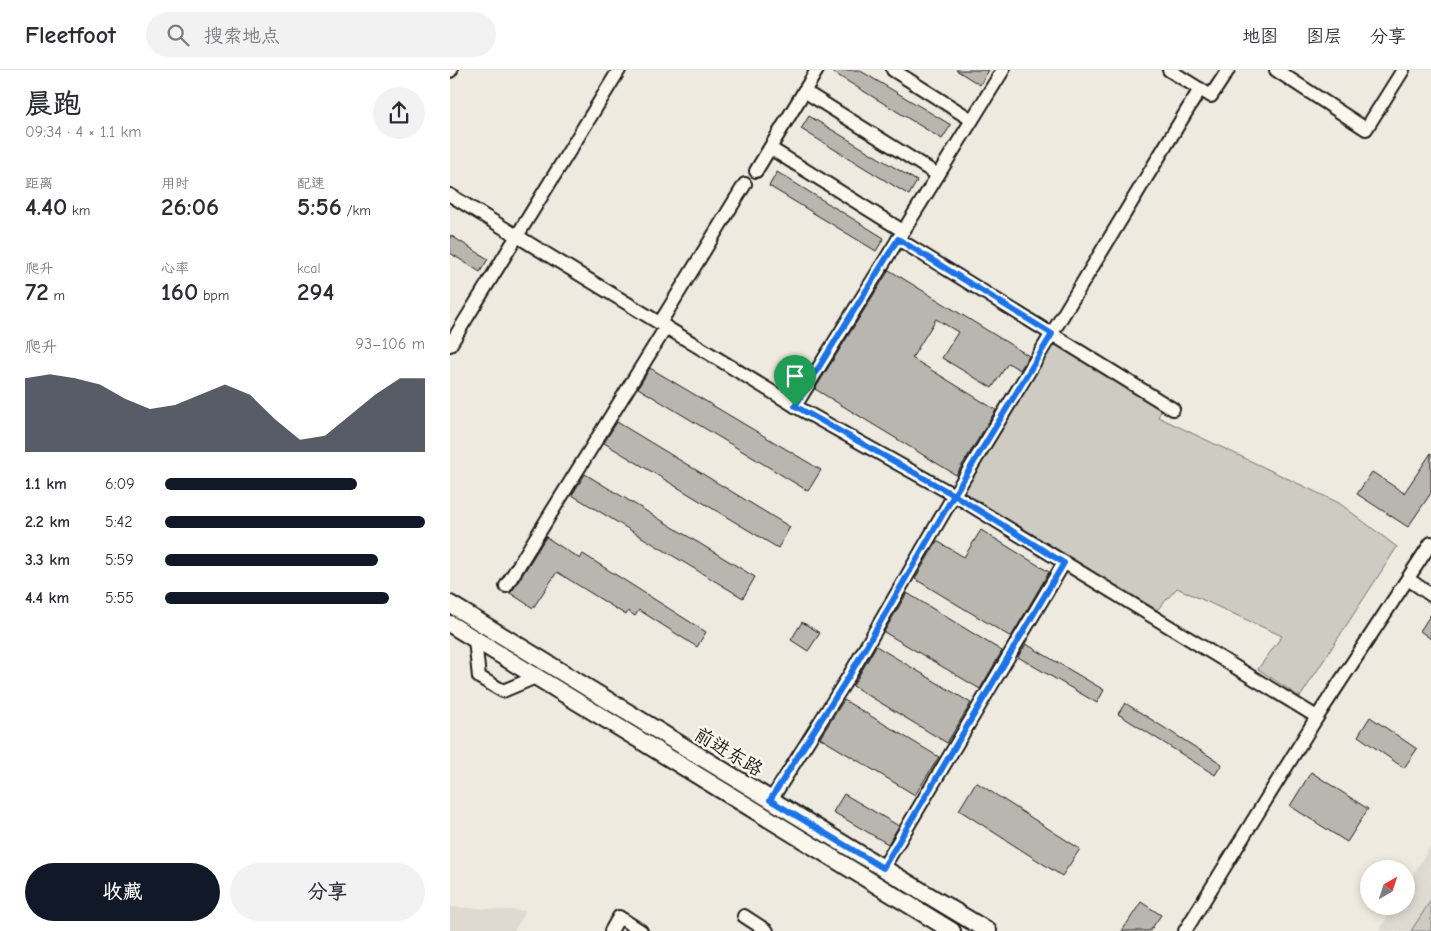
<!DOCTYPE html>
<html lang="zh">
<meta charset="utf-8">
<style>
body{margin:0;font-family:"Comic Neue","LXGW WenKai TC",sans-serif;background:#f2f2f3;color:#2b2b33;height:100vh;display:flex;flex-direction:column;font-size:19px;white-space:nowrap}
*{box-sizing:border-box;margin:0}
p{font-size:16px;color:#7c7c81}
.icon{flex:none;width:28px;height:28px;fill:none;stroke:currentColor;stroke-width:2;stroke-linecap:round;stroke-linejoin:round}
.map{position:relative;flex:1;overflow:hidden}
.drawer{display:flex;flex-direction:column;background:#fff;width:450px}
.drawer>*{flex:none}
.needle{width:32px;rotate:39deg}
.controls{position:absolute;left:910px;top:790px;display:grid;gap:10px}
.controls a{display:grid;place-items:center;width:55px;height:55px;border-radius:50%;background:#fff;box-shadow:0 2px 8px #0003;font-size:25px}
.pin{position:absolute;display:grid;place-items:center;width:42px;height:42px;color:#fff;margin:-51px -21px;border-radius:50% 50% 50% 0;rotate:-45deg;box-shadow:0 0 5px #0007}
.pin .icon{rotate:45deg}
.round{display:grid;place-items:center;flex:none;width:52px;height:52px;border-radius:26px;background:#f2f2f3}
.headline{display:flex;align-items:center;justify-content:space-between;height:85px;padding:0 25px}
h1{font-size:28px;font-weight:700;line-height:38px}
.stats{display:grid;grid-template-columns:repeat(3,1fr);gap:8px;height:85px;padding:5px 25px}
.stats div{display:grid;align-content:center}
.stats b{font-size:25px;font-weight:700}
.stats small{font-size:14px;font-weight:400}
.stats p{font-size:14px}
.chart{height:140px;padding:10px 25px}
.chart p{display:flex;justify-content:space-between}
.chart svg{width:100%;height:90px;margin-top:5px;fill:#111827;opacity:.7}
.button{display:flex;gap:10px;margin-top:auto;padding:10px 25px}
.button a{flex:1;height:58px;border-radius:30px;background:#111827;color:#fff;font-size:20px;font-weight:700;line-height:58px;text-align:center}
.button a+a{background:#f2f2f3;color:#2b2b33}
ul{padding:0 25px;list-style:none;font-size:16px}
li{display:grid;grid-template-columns:80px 60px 1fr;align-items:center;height:38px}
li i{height:12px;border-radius:6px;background:#111827}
header{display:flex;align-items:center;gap:30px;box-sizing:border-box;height:70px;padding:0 25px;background:#fff;border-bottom:1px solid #e1e1e2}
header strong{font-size:24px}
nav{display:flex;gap:28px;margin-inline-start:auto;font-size:18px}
.search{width:350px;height:45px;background:#f2f2f3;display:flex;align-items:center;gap:12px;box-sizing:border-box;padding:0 18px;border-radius:28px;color:#7c7c81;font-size:19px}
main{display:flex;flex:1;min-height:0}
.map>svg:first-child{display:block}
.built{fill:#dedad1}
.green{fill:#ceccc2;stroke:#75746f}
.building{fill:#b9b6af;stroke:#1c1c1c}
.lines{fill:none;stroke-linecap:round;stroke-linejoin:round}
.minor-casing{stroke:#1c1c1c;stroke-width:16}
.major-casing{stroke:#1c1c1c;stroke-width:20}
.minor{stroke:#fbf7ec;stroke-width:12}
.major{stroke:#fbf7ec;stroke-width:16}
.route-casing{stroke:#fff;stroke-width:10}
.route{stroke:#1a73e8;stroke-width:6}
.labels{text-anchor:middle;stroke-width:5;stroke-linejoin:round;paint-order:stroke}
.street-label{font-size:19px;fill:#1c1c1c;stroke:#fbf7ec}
</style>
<header>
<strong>Fleetfoot</strong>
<div class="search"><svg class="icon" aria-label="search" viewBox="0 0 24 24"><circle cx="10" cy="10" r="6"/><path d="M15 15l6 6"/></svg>搜索地点</div>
<nav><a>地图</a><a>图层</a><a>分享</a></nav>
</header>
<main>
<section class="drawer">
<div class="headline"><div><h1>晨跑</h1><p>09:34 · 4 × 1.1 km</p></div><a class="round"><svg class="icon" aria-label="share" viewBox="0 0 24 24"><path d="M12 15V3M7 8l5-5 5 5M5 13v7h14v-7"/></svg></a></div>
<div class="stats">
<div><p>距离</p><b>4.40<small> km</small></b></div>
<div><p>用时</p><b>26:06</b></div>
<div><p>配速</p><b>5:56<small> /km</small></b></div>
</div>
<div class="stats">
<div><p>爬升</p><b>72<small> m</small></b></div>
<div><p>心率</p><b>160<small> bpm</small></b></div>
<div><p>kcal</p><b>294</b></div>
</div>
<div class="chart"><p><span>爬升</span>93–106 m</p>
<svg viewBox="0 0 160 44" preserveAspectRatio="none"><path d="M0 44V8L10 6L20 8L30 11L40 18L50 23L60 21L70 16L80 11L90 16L100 28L110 38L120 36L130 26L140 16L150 8L160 8V44z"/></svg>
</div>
<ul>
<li><b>1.1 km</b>6:09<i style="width:74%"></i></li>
<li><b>2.2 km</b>5:42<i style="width:100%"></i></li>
<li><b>3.3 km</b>5:59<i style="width:82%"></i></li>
<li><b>4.4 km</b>5:55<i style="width:86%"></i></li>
</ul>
<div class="button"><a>收藏</a><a>分享</a></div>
</section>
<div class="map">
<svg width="981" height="861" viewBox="0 0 981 861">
<rect width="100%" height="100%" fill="#eeeadf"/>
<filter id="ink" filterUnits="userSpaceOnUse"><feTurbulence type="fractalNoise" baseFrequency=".02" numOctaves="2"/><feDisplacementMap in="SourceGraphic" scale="10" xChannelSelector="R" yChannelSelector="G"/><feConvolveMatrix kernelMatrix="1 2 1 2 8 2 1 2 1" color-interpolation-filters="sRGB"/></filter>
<g filter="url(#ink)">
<!-- built -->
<g class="built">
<path d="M 981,775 L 981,861 L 929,861 L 944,836 L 956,836 L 956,816 Z"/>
<path d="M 0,837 L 76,841 L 64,861 L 0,861 Z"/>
</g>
<!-- green -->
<g class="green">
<path d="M 604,270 L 713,337 L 708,347 L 889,433 L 947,477 L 850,627 L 808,599 L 832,566 L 727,518 L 707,540 L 513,424 Z"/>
<path d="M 981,830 L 981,861 L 961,861 Z"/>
</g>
<!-- building -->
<g class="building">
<path d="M 379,0 L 409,0 L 501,55 L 492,69 Z"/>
<path d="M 506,0 L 539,0 L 530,15 Z"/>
<path d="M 359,46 L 467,111 L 459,125 L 351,59 Z"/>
<path d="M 327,102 L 434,168 L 426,181 L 319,116 Z"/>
<path d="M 0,165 L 38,189 L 30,202 L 0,183 Z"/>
<path d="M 439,200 L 579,286 L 570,300 L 558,293 L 542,318 L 492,288 L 508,262 L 486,249 L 462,288 L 546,340 L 506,405 L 365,319 Z"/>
<path d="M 200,298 L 371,400 L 358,421 L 188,318 Z"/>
<path d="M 167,352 L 340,457 L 328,478 L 154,373 Z"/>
<path d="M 981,383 L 981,423 L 958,457 L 907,424 L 922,402 L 954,423 Z"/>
<path d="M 135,404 L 305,507 L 293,528 L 122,425 Z"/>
<path d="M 531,460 L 599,502 L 561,567 L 465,509 L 487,471 L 514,487 Z"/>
<path d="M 96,467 L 130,489 L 133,484 L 256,562 L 247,577 L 189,540 L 185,546 L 178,541 L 176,545 L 107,502 L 83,538 L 60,523 L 63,520 Z"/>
<path d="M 457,523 L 552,581 L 530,619 L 434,562 Z"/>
<path d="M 981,544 L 981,569 L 970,561 Z"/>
<path d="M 352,552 L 370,563 L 358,581 L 341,570 Z"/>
<path d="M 576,574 L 654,620 L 647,633 L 568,587 Z"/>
<path d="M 426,576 L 521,633 L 497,673 L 403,616 Z"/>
<path d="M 394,630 L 489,687 L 465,725 L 370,668 Z"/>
<path d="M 675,633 L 772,694 L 765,705 L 668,644 Z"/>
<path d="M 920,647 L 967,679 L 954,698 L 908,666 Z"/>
<path d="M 861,702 L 918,739 L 897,772 L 840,736 Z"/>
<path d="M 526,712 L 630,779 L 612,806 L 509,740 Z"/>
<path d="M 394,724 L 449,756 L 438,774 L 383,742 Z"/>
<path d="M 691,832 L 711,845 L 700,861 L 672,861 Z"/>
</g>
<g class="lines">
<!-- minor casing -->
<g class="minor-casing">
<g id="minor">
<path d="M 443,0 L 522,50"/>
<path d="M 719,0 L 761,26 L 778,0"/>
<path d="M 826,0 L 916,59 L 953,0"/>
<path d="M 0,1 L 1,0"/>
<path d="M 354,21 L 488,105"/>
<path d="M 320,78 L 453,161"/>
<path d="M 306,101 L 367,0"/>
<path d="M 0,125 L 345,336 L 504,425 L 867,647"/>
<path d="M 448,169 L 723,339"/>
<path d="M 210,253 L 295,114"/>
<path d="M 0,275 L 169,0"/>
<path d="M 345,336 L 553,0"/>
<path d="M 958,509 L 981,525"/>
<path d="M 56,516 L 216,257"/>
<path d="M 25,570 L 29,607 L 53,621 L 86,607"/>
<path d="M 321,730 L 399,606 L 504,425 L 750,19"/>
<path d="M 433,798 L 614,493"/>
<path d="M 294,846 L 317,861"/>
<path d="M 161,861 L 169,847 L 191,861"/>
<path d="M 735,861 L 867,647 L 981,473"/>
</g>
</g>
<!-- major casing -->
<g class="major-casing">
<g id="major">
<path d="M 0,534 L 433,798 L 538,861"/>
<path d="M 0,554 L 502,861"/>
</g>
</g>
<!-- minor -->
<use href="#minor" class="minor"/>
<!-- major -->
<use href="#major" class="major"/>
</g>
</g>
<g class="lines" filter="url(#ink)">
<!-- route casing -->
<g class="route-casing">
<path id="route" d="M 345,336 L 504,425 L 399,606 L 320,730 L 433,798 L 614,493 L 504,425 L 602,264 L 448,169 L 345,336"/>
</g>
<!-- route -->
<use href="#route" class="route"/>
</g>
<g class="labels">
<!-- street labels -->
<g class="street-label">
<text transform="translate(279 681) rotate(31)" y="7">前进东路</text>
</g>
</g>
</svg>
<div class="controls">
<a><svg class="needle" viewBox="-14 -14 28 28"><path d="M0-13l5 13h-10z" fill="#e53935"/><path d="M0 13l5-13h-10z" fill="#7c7c81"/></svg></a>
</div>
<div class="pin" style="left:345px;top:336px;background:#1e9e55"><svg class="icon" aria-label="arrive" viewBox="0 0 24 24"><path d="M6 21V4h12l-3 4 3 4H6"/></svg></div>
</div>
</main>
